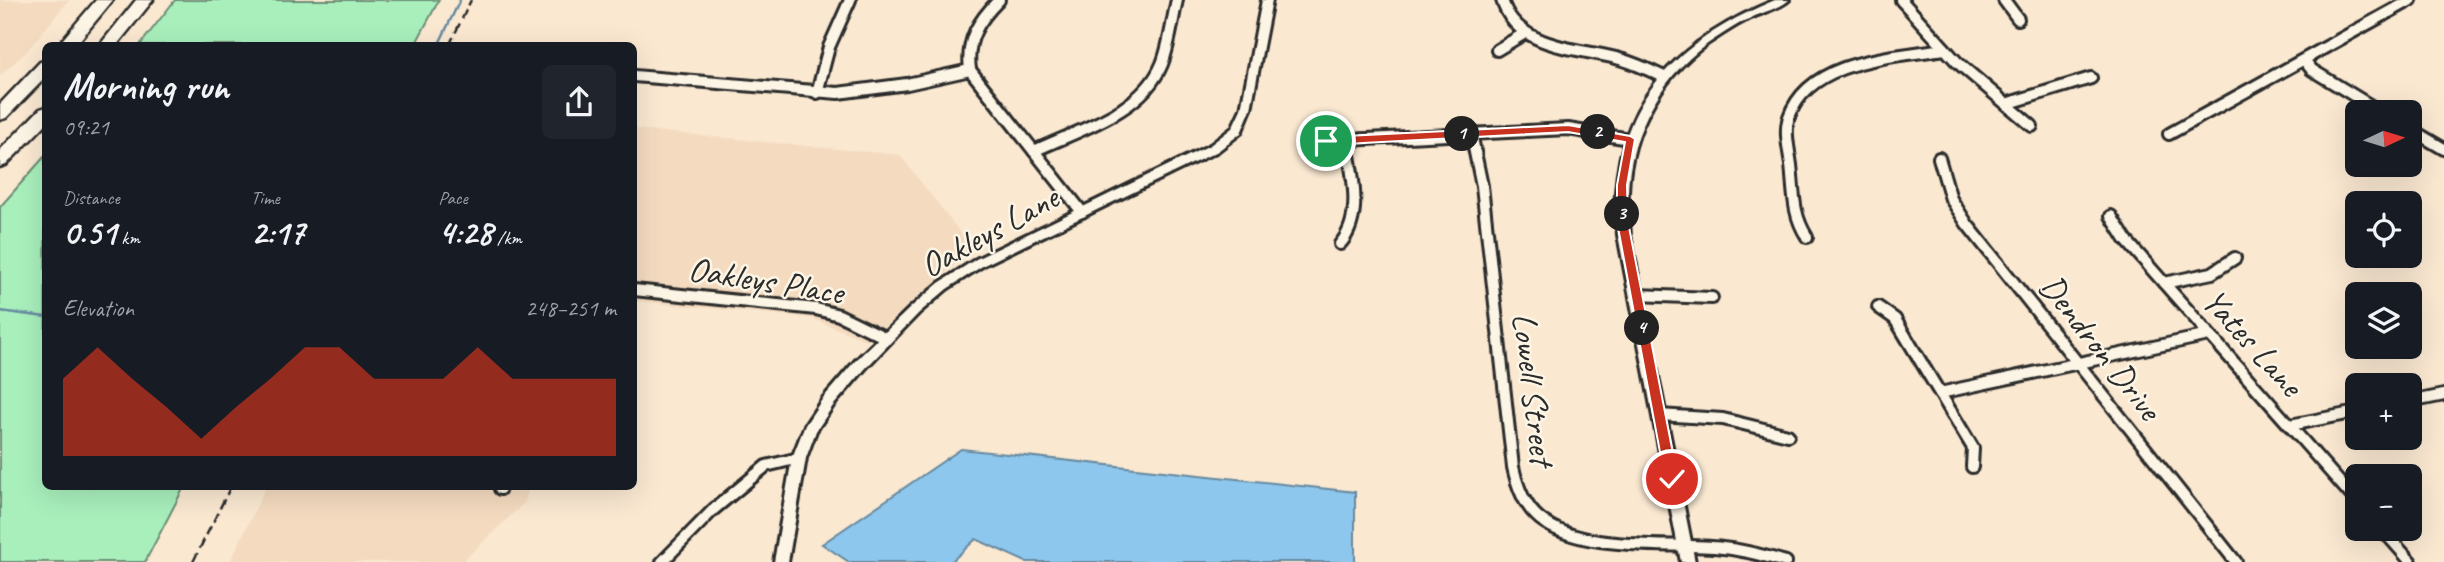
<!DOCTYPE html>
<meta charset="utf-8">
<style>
body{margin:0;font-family:Caveat,sans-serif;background:#20242c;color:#f1f3f6;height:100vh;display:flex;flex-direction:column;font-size:26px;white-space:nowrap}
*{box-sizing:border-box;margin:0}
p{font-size:23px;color:#9ea1a6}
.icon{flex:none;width:38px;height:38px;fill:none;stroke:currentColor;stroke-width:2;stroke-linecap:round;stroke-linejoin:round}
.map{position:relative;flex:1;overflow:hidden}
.drawer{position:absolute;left:42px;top:42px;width:595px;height:448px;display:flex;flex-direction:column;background:#171b24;border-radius:10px;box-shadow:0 7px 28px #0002}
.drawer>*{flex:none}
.needle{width:46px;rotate:86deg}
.buttons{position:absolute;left:2345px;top:100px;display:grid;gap:14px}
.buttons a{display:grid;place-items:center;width:77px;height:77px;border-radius:10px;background:#171b24;box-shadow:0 7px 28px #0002;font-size:35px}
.pin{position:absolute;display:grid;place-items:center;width:60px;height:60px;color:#fff;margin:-30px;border:4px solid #fff;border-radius:50%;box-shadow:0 2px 7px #0007}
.km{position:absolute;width:35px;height:35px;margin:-18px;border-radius:50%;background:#222;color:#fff;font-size:19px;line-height:35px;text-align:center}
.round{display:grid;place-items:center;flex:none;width:74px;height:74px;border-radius:10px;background:#20242c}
.headline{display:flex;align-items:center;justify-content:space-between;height:119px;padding:0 21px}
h1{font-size:38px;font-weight:700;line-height:52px}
.stats{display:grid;grid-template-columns:repeat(3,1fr);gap:10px;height:119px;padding:7px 21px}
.stats div{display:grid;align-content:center}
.stats b{font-size:35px;font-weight:700}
.stats small{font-size:19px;font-weight:400}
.stats p{font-size:19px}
.chart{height:196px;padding:14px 21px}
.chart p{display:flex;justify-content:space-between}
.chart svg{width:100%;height:126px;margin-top:7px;fill:#c8321e;opacity:.7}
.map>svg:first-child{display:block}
.built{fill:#f4dbc0}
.green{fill:#a8efbc;stroke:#6a8d74;stroke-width:2}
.water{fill:#8ec7ed;stroke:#66899f;stroke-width:2}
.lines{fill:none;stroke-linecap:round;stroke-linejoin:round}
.stream{stroke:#66899f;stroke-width:2.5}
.minor-casing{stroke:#2b2b2b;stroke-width:16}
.tertiary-casing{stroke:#2b2b2b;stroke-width:6}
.motorway-casing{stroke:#2b2b2b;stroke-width:5}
.minor{stroke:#fcf5e5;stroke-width:10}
.tertiary{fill:#fcf5e5;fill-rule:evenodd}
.motorway{fill:#fcf5e5;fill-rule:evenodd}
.rail{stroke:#2b2b2b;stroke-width:2.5;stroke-dasharray:10 5;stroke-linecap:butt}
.route{fill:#c8321e;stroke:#fff;stroke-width:2}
.labels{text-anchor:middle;stroke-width:5;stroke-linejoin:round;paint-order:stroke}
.street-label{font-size:35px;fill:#2b2b2b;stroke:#fcf5e5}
</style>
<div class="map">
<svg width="2444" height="562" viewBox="0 0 2444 562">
<rect width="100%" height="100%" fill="#fae8d1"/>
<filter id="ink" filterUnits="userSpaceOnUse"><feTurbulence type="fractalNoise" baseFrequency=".0143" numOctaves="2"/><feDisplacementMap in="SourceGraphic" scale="14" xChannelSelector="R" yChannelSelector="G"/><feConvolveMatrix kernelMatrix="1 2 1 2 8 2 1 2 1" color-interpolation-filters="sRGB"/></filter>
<g filter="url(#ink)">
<!-- built -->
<g class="built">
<path d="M 0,0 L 69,0 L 26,52 L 0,76 Z"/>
<path d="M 634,129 L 900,155 L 973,249 L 868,341 L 810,318 L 634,301 Z"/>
<path d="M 266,487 L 529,487 L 525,502 L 462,562 L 230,562 Z"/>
</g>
<!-- green -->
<g class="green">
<path d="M 175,0 L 439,0 L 415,45 L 140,45 Z"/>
<path d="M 45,156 L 46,486 L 184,487 L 145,562 L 0,562 L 0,207 Z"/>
</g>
<!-- water -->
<path class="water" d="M 961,449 L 1355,492 L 1355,562 L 1026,562 L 976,539 L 951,562 L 849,562 L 822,544 Z"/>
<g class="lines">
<!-- stream -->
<g class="stream">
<path d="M 438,46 L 460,0"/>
<path d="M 0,311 L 46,317"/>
</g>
<!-- minor casing -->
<g class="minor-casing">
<g id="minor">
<path d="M 999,0 C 978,21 966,40 970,70 L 1082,212"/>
<path d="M 1502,0 C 1517,51 1581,47 1623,60 C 1637,64 1651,71 1664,77"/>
<path d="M 1901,0 L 1957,62 L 2032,126"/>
<path d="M 2004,0 L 2018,19"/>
<path d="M 1497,50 L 1525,33"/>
<path d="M 2305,61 L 2312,70 L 2381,112"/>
<path d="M 634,76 L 838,93 L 907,84 L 970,70"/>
<path d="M 817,93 L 829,47 L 850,0"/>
<path d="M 2009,103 L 2091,78"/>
<path d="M 2410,129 L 2444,149"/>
<path d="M 1471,133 L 1482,186 L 1513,467 C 1517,486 1524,506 1540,519 C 1582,553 1671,542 1723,548 C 1745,550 1765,556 1786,562"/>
<path d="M 2169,134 L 2411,0"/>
<path d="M 1326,141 L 1568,129 L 1630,139"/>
<path d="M 1034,151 C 1078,130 1142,113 1162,64 C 1170,44 1172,21 1177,0"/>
<path d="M 1939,158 L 1951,199 L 1967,224 L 2236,562"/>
<path d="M 2111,216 L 2126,240 L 2357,502"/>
<path d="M 1807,237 C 1792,214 1794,191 1791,165 C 1789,149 1784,132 1789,117 C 1809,59 1894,57 1944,49"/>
<path d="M 1340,244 C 1364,217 1352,172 1346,140"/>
<path d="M 2164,283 L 2212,273 L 2235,258"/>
<path d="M 634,290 L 816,309 L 839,315 L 886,338"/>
<path d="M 1636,295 L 1712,298"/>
<path d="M 1878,307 L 1895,319 L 1973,448 L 1972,467"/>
<path d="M 1940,393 L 2209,335"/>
<path d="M 2410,402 L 2444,395"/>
<path d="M 1659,415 L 1723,419 L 1788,435"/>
<path d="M 2290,425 L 2357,412"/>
<path d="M 500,489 L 501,486"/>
<path d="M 2381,528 L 2411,562"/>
<path d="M 662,562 L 713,510 L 766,466 L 799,458"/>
</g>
</g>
<!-- tertiary casing -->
<g class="tertiary-casing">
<g id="tertiary">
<path d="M 1262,0 L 1272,0 L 1251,109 L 1241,133 L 1218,151 L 984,265 L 947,289 L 919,313 L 865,369 L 833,406 L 816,431 L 806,458 L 788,562 L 774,562 L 792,458 L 805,425 L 823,398 L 855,361 L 911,307 L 939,283 L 976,259 L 1210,145 L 1232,128 L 1241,109 Z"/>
<path d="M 1775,0 L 1789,0 C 1779,9 1763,12 1751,18 C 1739,23 1729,30 1718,37 C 1664,70 1630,130 1628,192 C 1627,206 1629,221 1630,235 L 1695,562 L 1681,562 L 1618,235 C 1617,221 1615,206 1616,192 C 1622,91 1688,36 1775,0 Z"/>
</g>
</g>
<!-- motorway casing -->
<g class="motorway-casing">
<g id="motorway">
<path d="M 96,0 L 113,0 L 75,46 L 57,46 Z"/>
<path d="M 136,0 L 153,0 L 116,46 L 99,46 Z"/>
<path d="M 46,61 L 46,77 L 6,118 L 0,120 L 0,104 L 40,62 Z"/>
<path d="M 46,107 L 46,124 L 6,165 L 0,167 L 0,150 L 40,109 Z"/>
</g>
</g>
<!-- minor -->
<use href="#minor" class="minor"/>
<!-- tertiary -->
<use href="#tertiary" class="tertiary"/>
<!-- motorway -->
<use href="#motorway" class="motorway"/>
<!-- rail -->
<g class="rail">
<path d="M 449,46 L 471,0"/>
<path d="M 193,562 L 231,486"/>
</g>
</g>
</g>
<!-- route -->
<path class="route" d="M 1568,125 L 1630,136 L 1635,139 L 1627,185 L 1628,222 L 1678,479 L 1672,485 L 1665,479 L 1617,222 L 1617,185 L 1625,142 L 1568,132 L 1326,145 L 1320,141 L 1326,137 Z"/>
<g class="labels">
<!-- street labels -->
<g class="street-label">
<text transform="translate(989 231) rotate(-29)" y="12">Oakleys Lane</text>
<text transform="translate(766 280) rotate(9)" y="12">Oakleys Place</text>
<text transform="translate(2253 342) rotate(48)" y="12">Yates Lane</text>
<text transform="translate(2101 347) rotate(52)" y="12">Dendron Drive</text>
<text transform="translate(1534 389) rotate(83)" y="12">Lowell Street</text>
</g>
</g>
</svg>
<div class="buttons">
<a><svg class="needle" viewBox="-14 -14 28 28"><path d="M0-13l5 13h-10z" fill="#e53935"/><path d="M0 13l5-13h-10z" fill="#9ea1a6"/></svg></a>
<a><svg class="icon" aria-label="locate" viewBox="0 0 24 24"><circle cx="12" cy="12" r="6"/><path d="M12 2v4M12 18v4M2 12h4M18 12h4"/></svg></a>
<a><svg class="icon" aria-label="layers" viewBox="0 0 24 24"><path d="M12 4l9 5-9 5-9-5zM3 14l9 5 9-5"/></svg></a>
<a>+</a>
<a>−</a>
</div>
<div class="pin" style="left:1326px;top:141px;background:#1e9e55"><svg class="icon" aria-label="arrive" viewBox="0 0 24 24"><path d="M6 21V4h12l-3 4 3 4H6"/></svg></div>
<div class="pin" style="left:1672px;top:479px;background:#d93025"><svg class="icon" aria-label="check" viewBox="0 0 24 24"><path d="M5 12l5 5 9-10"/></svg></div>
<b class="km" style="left:1462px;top:134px">1</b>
<b class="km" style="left:1598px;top:132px">2</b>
<b class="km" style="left:1622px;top:214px">3</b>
<b class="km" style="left:1642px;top:328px">4</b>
<section class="drawer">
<div class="headline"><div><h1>Morning run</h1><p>09:21</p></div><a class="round"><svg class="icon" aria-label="share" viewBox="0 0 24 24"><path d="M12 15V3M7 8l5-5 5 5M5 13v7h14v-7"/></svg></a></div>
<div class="stats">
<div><p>Distance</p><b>0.51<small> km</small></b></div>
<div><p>Time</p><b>2:17</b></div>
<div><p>Pace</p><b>4:28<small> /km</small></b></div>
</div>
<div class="chart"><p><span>Elevation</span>248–251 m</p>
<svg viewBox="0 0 160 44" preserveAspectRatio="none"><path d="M0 44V17L10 6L20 17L30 27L40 38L50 27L60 17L70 6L80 6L90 17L100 17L110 17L120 6L130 17L140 17L150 17L160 17V44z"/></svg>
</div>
</section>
</div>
